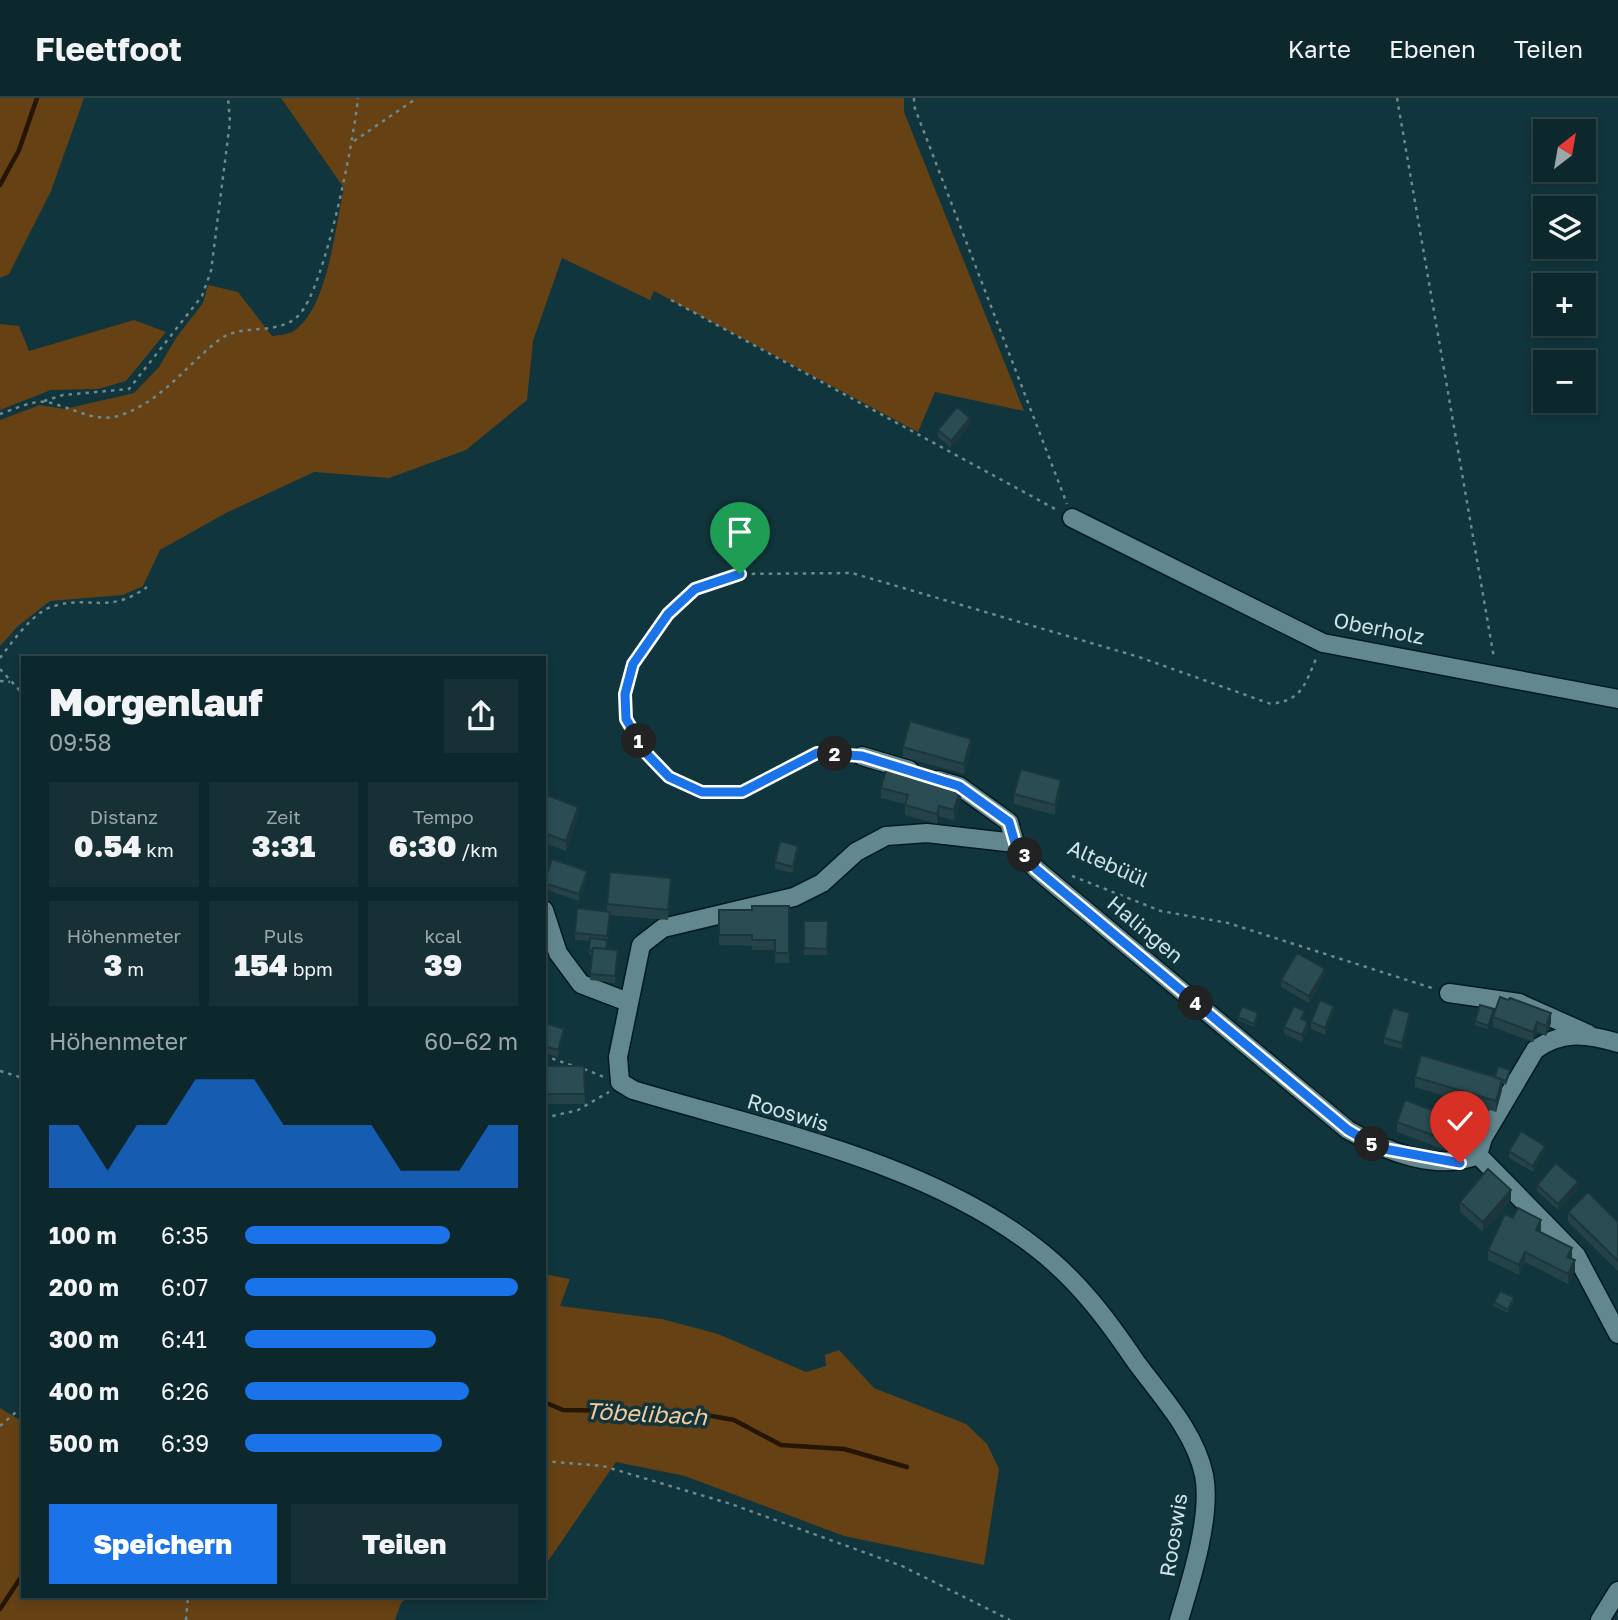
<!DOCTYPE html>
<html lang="de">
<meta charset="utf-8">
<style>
body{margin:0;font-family:"Golos Text",sans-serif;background:#163035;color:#f1f3f6;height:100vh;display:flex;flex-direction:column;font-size:26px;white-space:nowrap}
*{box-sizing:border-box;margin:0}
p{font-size:23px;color:#9aa6aa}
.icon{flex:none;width:38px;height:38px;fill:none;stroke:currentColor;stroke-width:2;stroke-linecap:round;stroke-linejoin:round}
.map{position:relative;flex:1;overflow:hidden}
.drawer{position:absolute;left:21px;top:558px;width:525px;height:942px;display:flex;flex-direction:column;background:#0d282d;border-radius:0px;box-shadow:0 4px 10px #0003,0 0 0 2px #2d4449}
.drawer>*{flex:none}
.needle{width:46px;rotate:31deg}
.tools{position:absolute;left:1533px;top:21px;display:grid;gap:14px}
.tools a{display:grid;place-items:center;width:63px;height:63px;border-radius:0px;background:#0d282d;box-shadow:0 4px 10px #0003,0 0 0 2px #2d4449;font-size:35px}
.pin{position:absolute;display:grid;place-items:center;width:60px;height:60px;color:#fff;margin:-72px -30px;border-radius:50% 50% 50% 0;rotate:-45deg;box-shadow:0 0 7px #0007}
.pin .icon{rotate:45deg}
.km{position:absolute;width:35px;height:35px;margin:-18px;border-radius:50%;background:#222;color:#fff;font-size:19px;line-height:35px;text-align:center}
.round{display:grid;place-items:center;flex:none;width:74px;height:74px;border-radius:0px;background:#163035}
.summary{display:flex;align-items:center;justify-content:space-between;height:119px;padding:0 28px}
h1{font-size:38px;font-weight:800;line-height:52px}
.stats{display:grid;grid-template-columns:repeat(3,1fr);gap:10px;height:119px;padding:7px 28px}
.stats div{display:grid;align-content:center;border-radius:0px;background:#163035;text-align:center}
.stats b{font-size:30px;font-weight:800}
.stats small{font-size:19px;font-weight:400}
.stats p{font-size:19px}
.chart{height:196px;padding:14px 28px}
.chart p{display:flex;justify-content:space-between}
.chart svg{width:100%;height:126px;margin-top:7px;fill:#1a73e8;opacity:.7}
.cta{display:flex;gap:14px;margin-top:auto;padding:14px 28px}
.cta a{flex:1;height:80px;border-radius:0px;background:#1a73e8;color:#fff;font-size:28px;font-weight:800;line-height:80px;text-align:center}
.cta a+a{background:#163035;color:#f1f3f6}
ul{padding:0 28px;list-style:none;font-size:23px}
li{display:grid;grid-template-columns:112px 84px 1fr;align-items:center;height:52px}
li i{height:18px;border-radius:9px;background:#1a73e8}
header{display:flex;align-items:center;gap:42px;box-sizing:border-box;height:98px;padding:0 35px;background:#0d282d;border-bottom:2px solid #2d4449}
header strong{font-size:33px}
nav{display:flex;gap:38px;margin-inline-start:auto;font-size:24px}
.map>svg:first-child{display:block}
.green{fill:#654114}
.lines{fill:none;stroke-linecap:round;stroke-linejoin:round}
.stream{stroke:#251503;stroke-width:4.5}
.minor-casing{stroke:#021b20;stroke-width:21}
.path{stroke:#6d898e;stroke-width:2.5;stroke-dasharray:3.5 5;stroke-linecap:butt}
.minor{stroke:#63878f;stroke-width:18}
.wall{fill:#244248}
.shaded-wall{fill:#1d363b}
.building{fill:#2a4d54;stroke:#1d363b;stroke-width:2}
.route-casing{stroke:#fff;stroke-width:14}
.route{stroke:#1a73e8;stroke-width:9}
.labels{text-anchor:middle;stroke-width:7;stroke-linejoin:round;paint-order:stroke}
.street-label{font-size:21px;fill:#cfe2e6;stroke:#11353c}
.water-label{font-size:23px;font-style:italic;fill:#f6ca9b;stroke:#11353c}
</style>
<header>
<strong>Fleetfoot</strong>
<nav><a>Karte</a><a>Ebenen</a><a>Teilen</a></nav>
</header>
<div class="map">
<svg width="1618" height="1522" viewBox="0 0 1618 1522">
<rect width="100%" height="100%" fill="#11353c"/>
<!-- green -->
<g class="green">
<path d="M 0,0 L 84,0 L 51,93 L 9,176 L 0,180 Z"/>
<path d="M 281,0 L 904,0 L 904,14 L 1024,313 L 935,294 L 918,334 L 654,193 L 650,202 L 562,160 L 533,243 L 527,302 L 466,352 L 389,380 L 314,374 L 224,416 L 160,452 L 143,488 L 123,497 L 50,503 L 18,528 L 0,548 L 0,322 L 40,307 L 65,311 L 134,295 L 159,269 L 176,240 L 203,205 L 208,187 L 238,194 L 272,238 C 279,237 288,237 294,233 C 328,210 335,129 344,90 Z"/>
<path d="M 134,222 L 166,234 L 126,283 L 98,291 L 51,292 L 0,312 L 0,226 L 19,228 L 29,253 Z"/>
<path d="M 544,1176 L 570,1181 L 560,1208 L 662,1221 L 718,1236 L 806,1274 L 826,1268 L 825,1257 L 839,1252 L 874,1290 L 966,1326 L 987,1346 L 999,1371 L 984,1467 L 844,1438 L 685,1378 L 616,1364 L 544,1469 Z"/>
<path d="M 0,1310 L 23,1324 L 23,1498 L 409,1498 L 401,1505 L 395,1522 L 0,1522 Z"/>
</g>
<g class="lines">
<!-- stream -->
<g class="stream">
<path d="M 0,87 L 19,52 L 37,0"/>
<path d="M 544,1304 L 563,1312 L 689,1314 L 734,1322 L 781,1347 L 844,1351 L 907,1369"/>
<path d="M 0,1511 L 23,1476"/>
</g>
<!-- minor casing -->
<g class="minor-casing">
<g id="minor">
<path d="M 1072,420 L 1323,545 L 1618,601"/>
<path d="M 862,658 L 909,672"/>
<path d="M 939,682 L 959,688 L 1009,724 L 1015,745 L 1036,771 L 1348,1032 C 1385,1053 1437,1074 1478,1057"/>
<path d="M 1015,745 L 927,735 L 886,738 L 856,754 L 822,785 L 794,799 L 663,830 L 641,847 L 618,959 L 620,984 L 633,992 C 766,1032 924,1063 1035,1149 C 1077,1181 1107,1221 1136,1264 C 1161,1298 1195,1334 1204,1377 C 1212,1417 1191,1483 1179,1522"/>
<path d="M 544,812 L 558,855 L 581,886 L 628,904"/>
<path d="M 1449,895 L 1519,905 L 1588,936"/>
<path d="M 1478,1057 L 1576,1157 L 1618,1236"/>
<path d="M 1478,1057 L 1483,1040 L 1535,952 C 1562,932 1588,936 1618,945"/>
<path d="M 1600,1522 L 1618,1493"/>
</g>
</g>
<!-- path -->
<g class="path">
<path d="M 914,0 L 914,8 L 1067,406"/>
<path d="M 1397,0 L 1494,560"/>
<path d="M 354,43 L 417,0"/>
<path d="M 671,202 L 1057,412"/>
<path d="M 44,303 L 63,297 L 129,291 L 202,198 L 211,173 L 230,24 L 228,0"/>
<path d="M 0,316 C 12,312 33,302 46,304 C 70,308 93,325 118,318 C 162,304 184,269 219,242 C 242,224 276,239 298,218 C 325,192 354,41 358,0"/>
<path d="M 0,560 C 12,544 34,513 54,508 C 91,497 108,517 147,489"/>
<path d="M 0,571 L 23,596"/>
<path d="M 0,583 L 10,584"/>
<path d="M 847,657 L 817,655 L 742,693 L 702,694 L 669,679 L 646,655 L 626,621 L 625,596 L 633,566 L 668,517 L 695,491 L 740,476 L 852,475 L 1139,559 L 1271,606 C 1302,602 1304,588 1316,561"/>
<path d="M 1072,778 L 1161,813 L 1228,825 L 1432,890"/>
<path d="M 544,958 L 574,968"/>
<path d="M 584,971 L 604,979"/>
<path d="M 0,973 L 23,980"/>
<path d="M 544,1020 L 578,1012 L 609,994"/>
<path d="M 0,1328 L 23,1308"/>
<path d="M 544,1363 L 603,1368 L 731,1406 L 902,1468 L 1010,1522"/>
<path d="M 186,1522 L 188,1498"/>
</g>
<!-- minor -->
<use href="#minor" class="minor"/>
</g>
<!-- wall -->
<g class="wall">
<path d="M 970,327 L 951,350 L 938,339 L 938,332 Z"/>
<path d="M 903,649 L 971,651 L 964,676 L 903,659 Z"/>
<path d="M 947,682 L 962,696 L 954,723 L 939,718 L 937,726 L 905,717 L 905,706 L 881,700 L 881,690 Z"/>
<path d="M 1061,692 L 1055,717 L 1014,706 L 1014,696 Z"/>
<path d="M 544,696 L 578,719 L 566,753 L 544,745 Z"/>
<path d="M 798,754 L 793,775 L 775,771 L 775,764 Z"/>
<path d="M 587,780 L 579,803 L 544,791 L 544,785 Z"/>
<path d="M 671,791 L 668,822 L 610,817 L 607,851 L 618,859 L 615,885 L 590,882 L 592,857 L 589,856 L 590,843 L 575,842 L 575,835 L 607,813 L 607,806 Z"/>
<path d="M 789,808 L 789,865 L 775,865 L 775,852 L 752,852 L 752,848 L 719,847 L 719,812 L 752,812 Z"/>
<path d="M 804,823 L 828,823 L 827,857 L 804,857 Z"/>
<path d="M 1325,877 L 1309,905 L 1281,889 L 1281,882 Z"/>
<path d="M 1494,911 L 1488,931 L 1475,927 L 1475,923 Z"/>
<path d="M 1334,915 L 1325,937 L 1311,931 L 1311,924 Z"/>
<path d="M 1238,919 L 1258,919 L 1254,929 L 1238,922 Z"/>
<path d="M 1493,919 L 1551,925 L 1546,938 L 1537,934 L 1533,944 L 1493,929 Z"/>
<path d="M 1305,920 L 1304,922 L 1308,931 L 1302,944 L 1284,936 L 1284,929 Z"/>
<path d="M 1410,922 L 1402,951 L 1384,946 L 1384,940 Z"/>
<path d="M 544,925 L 564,938 L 558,959 L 544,955 Z"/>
<path d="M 544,968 L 584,968 L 585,1006 L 544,1006 Z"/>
<path d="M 1510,975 L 1506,987 L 1502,985 L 1502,992 L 1496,1014 L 1415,989 L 1415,979 L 1495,979 Z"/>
<path d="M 1397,1024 L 1462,1033 L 1454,1055 L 1397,1034 Z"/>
<path d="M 1509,1053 L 1545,1054 L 1533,1074 L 1509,1060 Z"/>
<path d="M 1537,1087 L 1578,1091 L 1558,1112 L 1537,1093 Z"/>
<path d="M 1511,1102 L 1483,1134 L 1460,1114 L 1460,1104 Z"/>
<path d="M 1568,1114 L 1618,1124 L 1618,1173 L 1568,1124 Z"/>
<path d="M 1513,1120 L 1541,1132 L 1540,1134 L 1572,1160 L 1575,1173 L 1568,1186 L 1525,1164 L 1519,1177 L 1488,1162 L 1488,1152 Z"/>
<path d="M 1514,1203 L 1508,1215 L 1494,1208 L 1494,1204 Z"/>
</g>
<!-- shaded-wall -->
<g class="shaded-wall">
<path d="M 970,320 L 970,327 L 951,350 L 951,343 Z"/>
<path d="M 971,641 L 971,651 L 964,676 L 964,666 Z"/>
<path d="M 1061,682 L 1061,692 L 1055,717 L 1055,707 Z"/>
<path d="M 962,686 L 962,696 L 954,723 L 954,712 Z"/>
<path d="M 939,708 L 939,718 L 937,726 L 937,716 Z"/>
<path d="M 578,709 L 578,719 L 566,753 L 566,743 Z"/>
<path d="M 798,748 L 798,754 L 793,775 L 793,769 Z"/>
<path d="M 587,773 L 587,780 L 579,803 L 579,796 Z"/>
<path d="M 1325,871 L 1325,877 L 1309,905 L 1309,898 Z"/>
<path d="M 1334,908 L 1334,915 L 1325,937 L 1325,930 Z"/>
<path d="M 1410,915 L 1410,922 L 1402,951 L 1402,945 Z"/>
<path d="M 1551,915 L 1551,925 L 1546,938 L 1546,928 Z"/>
<path d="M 1308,924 L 1308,931 L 1302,944 L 1302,937 Z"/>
<path d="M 1537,924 L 1537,934 L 1533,944 L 1533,934 Z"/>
<path d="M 564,931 L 564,938 L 558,959 L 558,952 Z"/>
<path d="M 1502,981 L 1502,992 L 1496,1014 L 1496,1003 Z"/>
<path d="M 1462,1023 L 1462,1033 L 1454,1055 L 1454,1045 Z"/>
<path d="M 1545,1048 L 1545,1054 L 1533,1074 L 1533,1068 Z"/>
<path d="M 1578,1084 L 1578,1091 L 1558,1112 L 1558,1106 Z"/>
<path d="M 1511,1092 L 1511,1102 L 1483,1134 L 1483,1124 Z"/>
<path d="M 1541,1122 L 1541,1132 L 1536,1142 L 1536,1132 Z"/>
<path d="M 1572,1150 L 1572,1160 L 1567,1169 L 1567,1159 Z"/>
<path d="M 1525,1154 L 1525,1164 L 1519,1177 L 1519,1167 Z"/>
<path d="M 1575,1162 L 1575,1173 L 1568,1186 L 1568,1176 Z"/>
</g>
<!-- building -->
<g class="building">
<path d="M 957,309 L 970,320 L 951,343 L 938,332 Z"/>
<path d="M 910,623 L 971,641 L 964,666 L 903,649 Z"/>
<path d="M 888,665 L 947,677 L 946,682 L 962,686 L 954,712 L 939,708 L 937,716 L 905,707 L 908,697 L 881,690 Z"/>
<path d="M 1021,671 L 1061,682 L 1055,707 L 1014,696 Z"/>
<path d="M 544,696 L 578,709 L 566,743 L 544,735 Z"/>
<path d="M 780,743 L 798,748 L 793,769 L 775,764 Z"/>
<path d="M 552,761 L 587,773 L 579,796 L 544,785 Z"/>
<path d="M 610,774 L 671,780 L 668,812 L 607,806 Z"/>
<path d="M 752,808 L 789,808 L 789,855 L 775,855 L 775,842 L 752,842 L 752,837 L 719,837 L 719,812 L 752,812 Z"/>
<path d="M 577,810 L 610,814 L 607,838 L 575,835 Z"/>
<path d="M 804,823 L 828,823 L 827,851 L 804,850 Z"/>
<path d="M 590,840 L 607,842 L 606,851 L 593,850 L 592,853 L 589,853 Z"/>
<path d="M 593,850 L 618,852 L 615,878 L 590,876 Z"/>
<path d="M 1297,855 L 1325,871 L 1309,898 L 1281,882 Z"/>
<path d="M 1500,899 L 1508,902 L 1510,900 L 1551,915 L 1546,928 L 1537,924 L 1533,934 L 1493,919 Z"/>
<path d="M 1320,902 L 1334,908 L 1325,930 L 1311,924 Z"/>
<path d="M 1480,907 L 1494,911 L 1488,928 L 1475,923 Z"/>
<path d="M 1242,908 L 1258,915 L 1254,926 L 1238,919 Z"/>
<path d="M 1294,908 L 1305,913 L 1301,921 L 1308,924 L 1302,937 L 1284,929 Z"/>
<path d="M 1393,910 L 1410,915 L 1402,945 L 1384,940 Z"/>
<path d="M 544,925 L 564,931 L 558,952 L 544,948 Z"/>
<path d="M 1421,957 L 1502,981 L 1496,1003 L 1415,979 Z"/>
<path d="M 544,968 L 584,968 L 585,996 L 544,996 Z"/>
<path d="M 1498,968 L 1510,972 L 1506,983 L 1495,979 Z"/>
<path d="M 1405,1002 L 1462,1023 L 1454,1045 L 1397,1024 Z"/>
<path d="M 1521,1033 L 1545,1048 L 1533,1068 L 1509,1053 Z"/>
<path d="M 1556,1065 L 1578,1084 L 1558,1106 L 1537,1087 Z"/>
<path d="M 1488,1071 L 1511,1092 L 1483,1124 L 1460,1104 Z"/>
<path d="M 1588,1094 L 1618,1124 L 1618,1163 L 1568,1114 Z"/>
<path d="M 1518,1110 L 1541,1122 L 1536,1132 L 1572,1150 L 1567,1159 L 1575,1162 L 1568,1176 L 1525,1154 L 1519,1167 L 1488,1152 L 1505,1116 L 1513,1120 Z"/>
<path d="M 1500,1193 L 1514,1199 L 1508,1212 L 1494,1204 Z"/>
</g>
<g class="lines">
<!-- route casing -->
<g class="route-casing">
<path id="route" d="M 740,476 L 695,491 L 668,516 L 633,566 L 625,596 L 626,621 L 646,655 L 669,679 L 702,694 L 742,694 L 817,655 L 862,658 L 959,688 L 1009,724 L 1015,745 L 1036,771 L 1348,1032 L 1379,1050 L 1460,1065"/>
</g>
<!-- route -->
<use href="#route" class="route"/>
</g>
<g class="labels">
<!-- street labels -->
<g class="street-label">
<text transform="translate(1379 531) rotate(11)" y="7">Oberholz</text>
<text transform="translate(1108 766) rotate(24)" y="7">Altebüül</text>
<text transform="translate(1145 832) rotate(40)" y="7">Halingen</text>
<text transform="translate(788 1015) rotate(17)" y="7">Rooswis</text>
<text transform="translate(1174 1437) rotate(-81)" y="7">Rooswis</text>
</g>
<!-- water labels -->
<g class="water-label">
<text transform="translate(646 1316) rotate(3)" y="8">Töbelibach</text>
</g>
</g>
</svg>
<div class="tools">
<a><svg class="needle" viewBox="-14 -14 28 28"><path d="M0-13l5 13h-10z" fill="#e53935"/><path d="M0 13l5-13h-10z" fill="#9aa6aa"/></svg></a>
<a><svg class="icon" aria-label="layers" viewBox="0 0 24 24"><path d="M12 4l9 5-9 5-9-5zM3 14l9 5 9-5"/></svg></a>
<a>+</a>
<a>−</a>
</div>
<div class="pin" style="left:740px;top:476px;background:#1e9e55"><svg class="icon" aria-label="arrive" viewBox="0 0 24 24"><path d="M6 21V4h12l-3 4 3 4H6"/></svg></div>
<div class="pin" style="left:1460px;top:1065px;background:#d93025"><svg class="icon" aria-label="check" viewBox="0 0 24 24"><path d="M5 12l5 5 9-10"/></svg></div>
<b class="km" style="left:639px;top:643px">1</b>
<b class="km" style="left:835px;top:656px">2</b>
<b class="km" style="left:1025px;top:757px">3</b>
<b class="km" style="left:1196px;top:905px">4</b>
<b class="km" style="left:1372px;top:1046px">5</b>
<section class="drawer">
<div class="summary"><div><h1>Morgenlauf</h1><p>09:58</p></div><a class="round"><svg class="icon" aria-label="share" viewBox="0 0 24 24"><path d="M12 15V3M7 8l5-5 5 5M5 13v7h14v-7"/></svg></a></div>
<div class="stats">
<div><p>Distanz</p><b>0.54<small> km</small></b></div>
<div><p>Zeit</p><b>3:31</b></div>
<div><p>Tempo</p><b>6:30<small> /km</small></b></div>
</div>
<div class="stats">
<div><p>Höhenmeter</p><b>3<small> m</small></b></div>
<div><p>Puls</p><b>154<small> bpm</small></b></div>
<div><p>kcal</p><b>39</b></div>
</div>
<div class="chart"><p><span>Höhenmeter</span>60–62 m</p>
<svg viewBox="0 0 160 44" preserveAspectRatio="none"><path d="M0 44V22L10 22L20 38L30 22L40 22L50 6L60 6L70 6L80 22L90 22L100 22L110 22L120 38L130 38L140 38L150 22L160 22V44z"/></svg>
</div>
<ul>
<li><b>100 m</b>6:35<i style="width:75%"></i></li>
<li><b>200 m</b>6:07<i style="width:100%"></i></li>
<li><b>300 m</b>6:41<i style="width:70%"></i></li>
<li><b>400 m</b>6:26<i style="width:82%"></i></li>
<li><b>500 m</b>6:39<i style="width:72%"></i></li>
</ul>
<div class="cta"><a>Speichern</a><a>Teilen</a></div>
</section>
</div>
